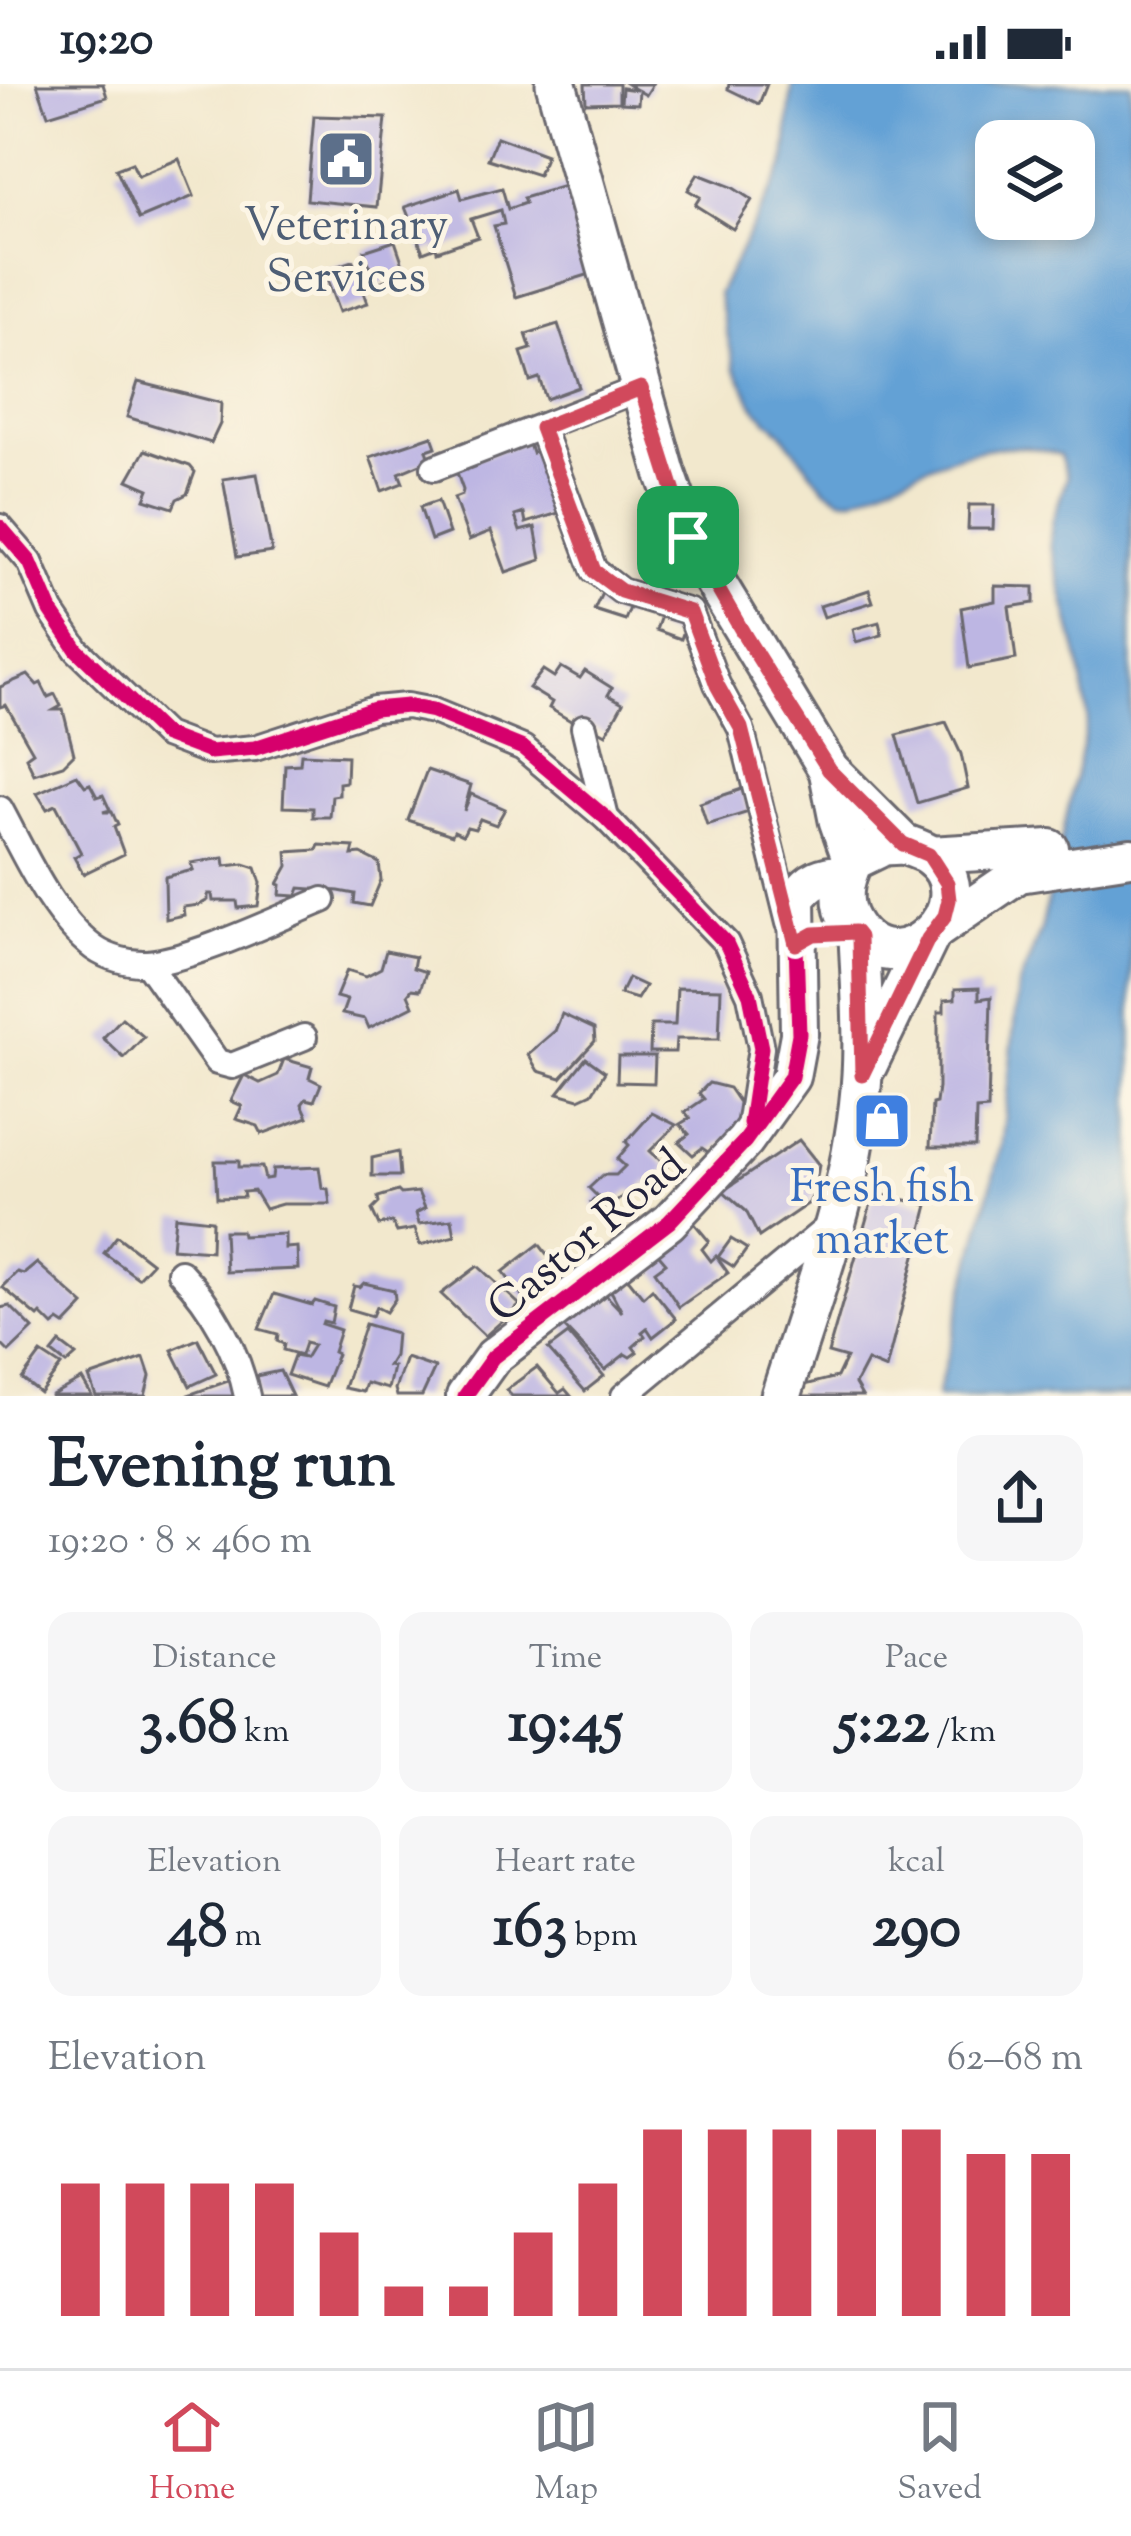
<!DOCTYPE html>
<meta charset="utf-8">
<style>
body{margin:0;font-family:"Sorts Mill Goudy",serif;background:#f6f6f7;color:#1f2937;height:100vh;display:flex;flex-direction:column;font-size:45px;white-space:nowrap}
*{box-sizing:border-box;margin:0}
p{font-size:39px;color:#747a83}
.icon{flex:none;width:66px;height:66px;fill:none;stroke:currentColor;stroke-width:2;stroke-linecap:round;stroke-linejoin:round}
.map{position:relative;height:1312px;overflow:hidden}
.details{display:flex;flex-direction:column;background:#fff;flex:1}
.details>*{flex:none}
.controls{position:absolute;left:975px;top:36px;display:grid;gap:24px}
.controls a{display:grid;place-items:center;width:120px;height:120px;border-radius:24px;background:#fff;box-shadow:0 6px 18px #0003;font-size:60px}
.pin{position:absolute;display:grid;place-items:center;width:102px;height:102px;color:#fff;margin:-51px;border-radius:24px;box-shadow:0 6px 18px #0006}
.round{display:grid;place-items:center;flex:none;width:126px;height:126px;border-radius:24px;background:#f6f6f7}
.headline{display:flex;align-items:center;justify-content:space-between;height:204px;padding:0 48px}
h1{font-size:66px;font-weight:800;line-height:90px}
.stats{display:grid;grid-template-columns:repeat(3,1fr);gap:18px;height:204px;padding:12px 48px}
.stats div{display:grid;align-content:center;border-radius:24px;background:#f6f6f7;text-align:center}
.stats b{font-size:60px;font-weight:800}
.stats small{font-size:33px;font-weight:400}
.stats p{font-size:33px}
.chart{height:336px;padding:24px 48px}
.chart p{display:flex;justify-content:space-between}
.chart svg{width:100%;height:216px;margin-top:12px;stroke:#d1495b;stroke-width:6}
.status{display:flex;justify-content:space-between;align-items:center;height:84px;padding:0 60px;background:#fff;direction:ltr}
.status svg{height:33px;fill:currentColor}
.tabs{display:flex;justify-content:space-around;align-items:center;height:168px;border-top:3px solid #e0e1e3;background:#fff;font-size:33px;color:#747a83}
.tabs a{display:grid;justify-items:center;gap:6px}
.tabs .on{color:#d1495b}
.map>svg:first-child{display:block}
.water{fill:#64a1d5;stroke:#436288;stroke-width:3;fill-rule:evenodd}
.building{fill:#bdb6e3}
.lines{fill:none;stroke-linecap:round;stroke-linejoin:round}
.street-casing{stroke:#6b676e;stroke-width:30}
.secondary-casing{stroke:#6b676e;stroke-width:42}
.primary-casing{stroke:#6b676e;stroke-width:45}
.street{stroke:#fff;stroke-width:24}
.secondary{stroke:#fff;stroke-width:36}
.primary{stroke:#fff;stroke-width:39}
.cycleway-casing{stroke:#fcf5e5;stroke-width:22}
.cycleway{stroke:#d6006c;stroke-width:15}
.route-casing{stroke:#fff;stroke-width:24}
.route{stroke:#d1495b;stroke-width:15}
.labels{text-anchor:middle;stroke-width:10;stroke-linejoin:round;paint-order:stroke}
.service-label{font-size:45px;fill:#4e5e75;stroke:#fcf5e5}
.shop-label{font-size:45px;fill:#366cbe;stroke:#fcf5e5}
.street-label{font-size:45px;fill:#22223b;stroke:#fcf5e5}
</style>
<div class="status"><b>19:20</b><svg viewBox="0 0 49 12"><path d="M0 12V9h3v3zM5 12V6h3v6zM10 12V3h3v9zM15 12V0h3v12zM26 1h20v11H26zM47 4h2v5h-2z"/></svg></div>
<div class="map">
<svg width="1131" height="1312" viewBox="0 0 1131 1312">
<rect width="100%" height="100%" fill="#fcf5e5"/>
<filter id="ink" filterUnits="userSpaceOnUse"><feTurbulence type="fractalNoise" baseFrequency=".00833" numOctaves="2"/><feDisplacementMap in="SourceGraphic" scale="24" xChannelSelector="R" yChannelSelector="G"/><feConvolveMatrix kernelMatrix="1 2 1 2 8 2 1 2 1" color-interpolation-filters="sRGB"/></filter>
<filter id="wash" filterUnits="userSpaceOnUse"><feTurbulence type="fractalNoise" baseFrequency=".004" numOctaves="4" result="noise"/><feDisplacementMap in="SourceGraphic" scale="48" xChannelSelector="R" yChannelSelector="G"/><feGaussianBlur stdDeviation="2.7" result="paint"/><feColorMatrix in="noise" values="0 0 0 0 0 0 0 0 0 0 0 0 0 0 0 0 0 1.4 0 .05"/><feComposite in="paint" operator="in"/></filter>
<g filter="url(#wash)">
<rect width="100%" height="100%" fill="#f2e8cd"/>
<!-- water -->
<path class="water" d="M 792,0 L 1131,0 L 1131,1312 L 937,1312 L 1002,1058 L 1018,903 L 1041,846 L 1088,635 L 1079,576 L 1050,460 L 1052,439 L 1067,393 L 1060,371 C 987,344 920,388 854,414 L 841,414 L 824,404 L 782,349 L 756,325 L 735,284 L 718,210 L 785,80 ZM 996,57 L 1074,57 L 1074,135 L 996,135 Z"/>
<g id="blocks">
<!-- building -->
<g class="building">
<path d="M 37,0 L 103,0 L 107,13 L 48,31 Z"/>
<path d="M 585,0 L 619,0 L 619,18 L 586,19 Z"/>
<path d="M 627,0 L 653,0 L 646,11 L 639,7 L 638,20 L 621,19 L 622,4 L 637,6 Z"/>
<path d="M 729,0 L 767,0 L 759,20 L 728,5 Z"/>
<path d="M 314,32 L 386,34 L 377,123 L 307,116 Z"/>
<path d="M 497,53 L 546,71 L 538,91 L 488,75 Z"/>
<path d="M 179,75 L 194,112 L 139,135 L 116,85 L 132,79 L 138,92 Z"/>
<path d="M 698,90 L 732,103 L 752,116 L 733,145 L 695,121 L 700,113 L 688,106 Z"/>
<path d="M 574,99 L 600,187 L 516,213 L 494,142 L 504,140 L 501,126 L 471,135 L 478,153 L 437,167 L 436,163 L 423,168 L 405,123 L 459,105 L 462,115 L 502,104 L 508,125 L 525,119 L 523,114 Z"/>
<path d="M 395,157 L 406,189 L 377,199 L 364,167 Z"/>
<path d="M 353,177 L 368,219 L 339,228 L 324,187 Z"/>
<path d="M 558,240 L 579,303 L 546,315 L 539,294 L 530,297 L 521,268 L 531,265 L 526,250 Z"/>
<path d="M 138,298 L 221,319 L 220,340 L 211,359 L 127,333 Z"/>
<path d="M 432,352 L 436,363 L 427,366 L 430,376 L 399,389 L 403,399 L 382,407 L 370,373 Z"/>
<path d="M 528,357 L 532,369 L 540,366 L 562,428 L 526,439 L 524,429 L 515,432 L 520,447 L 535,443 L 541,476 L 506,488 L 491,447 L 469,456 L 454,414 L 462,411 L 463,406 L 454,381 Z"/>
<path d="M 145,366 L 190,382 L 195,388 L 187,410 L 177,415 L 173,424 L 145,415 L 149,405 L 128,396 Z"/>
<path d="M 257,390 L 272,468 L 237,473 L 223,395 Z"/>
<path d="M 438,417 L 449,449 L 431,456 L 420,423 Z"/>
<path d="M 969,421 L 994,421 L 993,445 L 968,445 Z"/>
<path d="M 995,502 L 1034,503 L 1034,519 L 1009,523 L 1016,575 L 969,584 L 961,524 L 995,517 Z"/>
<path d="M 869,506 L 873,518 L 824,533 L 820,522 Z"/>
<path d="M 602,509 L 632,519 L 625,536 L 594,526 Z"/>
<path d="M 662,529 L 687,538 L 681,555 L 656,546 Z"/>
<path d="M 879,538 L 882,551 L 856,558 L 853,545 Z"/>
<path d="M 561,583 L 580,594 L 585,587 L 612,604 L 608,611 L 623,619 L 606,650 L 584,638 L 581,643 L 549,624 L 552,618 L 529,604 L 543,586 L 554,593 Z"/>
<path d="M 28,591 L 37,601 L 41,599 L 48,613 L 55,610 L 61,622 L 54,626 L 63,626 L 74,670 L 63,681 L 34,690 L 26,673 L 33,668 L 6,621 L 0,623 L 0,603 Z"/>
<path d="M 946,638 L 961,670 L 968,704 L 917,719 L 897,651 Z"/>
<path d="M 301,670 L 347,672 L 346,698 L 339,699 L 339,711 L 332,712 L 330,733 L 313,733 L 313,724 L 283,723 L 285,681 L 300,680 Z"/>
<path d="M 427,686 L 471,701 L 464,727 L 471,710 L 505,725 L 496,741 L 480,735 L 475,745 L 467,743 L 463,751 L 454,747 L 452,751 L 408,736 Z"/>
<path d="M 77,691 L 85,702 L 90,700 L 97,713 L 103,711 L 110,726 L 103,728 L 112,728 L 118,741 L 114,743 L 124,770 L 83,790 L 74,773 L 81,769 L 56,721 L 47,725 L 37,709 Z"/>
<path d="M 742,705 L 749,728 L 707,741 L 700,719 Z"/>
<path d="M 319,761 L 354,763 L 352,771 L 361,770 L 379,779 L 381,796 L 370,822 L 354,819 L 355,810 L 339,807 L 300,804 L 297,812 L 280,811 L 281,801 L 278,800 L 288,782 L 287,768 L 317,766 Z"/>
<path d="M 224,774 L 225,782 L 244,780 L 256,784 L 261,799 L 258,822 L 238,824 L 237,817 L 213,817 L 212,810 L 208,810 L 208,816 L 199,821 L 183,823 L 184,831 L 166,835 L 165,793 L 193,786 L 191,779 Z"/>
<path d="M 386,867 L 415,873 L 413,884 L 426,888 L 420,906 L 412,905 L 408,910 L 413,922 L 369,944 L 365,935 L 342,930 L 347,916 L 336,913 L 347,886 L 366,892 L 381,884 Z"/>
<path d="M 628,894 L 645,902 L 637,915 L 620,910 Z"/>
<path d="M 677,904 L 721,905 L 719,955 L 676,955 L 675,968 L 650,968 L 651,941 L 675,941 Z"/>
<path d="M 979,904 L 979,915 L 991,913 L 988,1025 L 976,1026 L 975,1063 L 930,1063 L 932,1020 L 936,1019 L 938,1004 L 938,928 L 944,928 L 944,916 L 955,915 L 955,905 Z"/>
<path d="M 562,930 L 594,945 L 595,957 L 561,994 L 538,987 L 528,970 L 555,947 Z"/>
<path d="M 122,934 L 144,953 L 124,974 L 103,954 Z"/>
<path d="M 618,972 L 655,972 L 654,999 L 617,998 Z"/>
<path d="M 586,974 L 605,988 L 592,1009 L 579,1015 L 558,1009 Z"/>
<path d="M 284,975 L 312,983 L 309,994 L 321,1000 L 314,1017 L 306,1015 L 302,1020 L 308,1033 L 262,1050 L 258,1042 L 236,1035 L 242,1022 L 231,1017 L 244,991 L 260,999 L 278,991 Z"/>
<path d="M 709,999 L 729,1004 L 738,1017 L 747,1018 L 747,1041 L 708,1068 L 702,1064 L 693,1071 L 679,1058 L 689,1050 L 680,1040 L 690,1034 L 685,1028 L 704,1015 L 699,1009 Z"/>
<path d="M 652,1029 L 676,1041 L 650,1067 L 667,1083 L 655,1099 L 648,1097 L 636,1109 L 631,1105 L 610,1123 L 596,1123 L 591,1118 L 598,1113 L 589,1104 L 603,1091 L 616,1091 L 625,1082 L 617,1075 L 629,1061 L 626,1058 Z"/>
<path d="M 799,1056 L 819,1081 L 814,1109 L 809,1119 L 759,1153 L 746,1127 L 723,1107 Z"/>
<path d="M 398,1068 L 400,1092 L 372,1092 L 372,1074 Z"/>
<path d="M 215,1077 L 239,1077 L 239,1083 L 262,1083 L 265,1095 L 272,1094 L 273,1085 L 319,1083 L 322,1104 L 328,1105 L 330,1120 L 282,1120 L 265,1125 L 254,1107 L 243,1108 L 244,1113 L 217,1114 Z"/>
<path d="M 398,1107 L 401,1110 L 418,1108 L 425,1124 L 416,1129 L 419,1140 L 452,1135 L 455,1152 L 420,1161 L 415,1145 L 397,1148 L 392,1138 L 379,1141 L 372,1126 L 379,1119 L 378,1113 Z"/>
<path d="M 874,1109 L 928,1121 L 886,1285 L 867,1277 L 855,1300 L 862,1312 L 797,1312 L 801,1302 L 837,1293 L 846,1274 L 828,1269 Z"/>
<path d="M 175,1132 L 212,1136 L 211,1167 L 172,1164 Z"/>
<path d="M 694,1139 L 709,1157 L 702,1165 L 711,1177 L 716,1172 L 728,1189 L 679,1223 L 655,1187 L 666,1179 L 654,1165 Z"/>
<path d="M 224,1147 L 241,1147 L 242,1152 L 285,1150 L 285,1164 L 297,1163 L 298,1185 L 226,1188 Z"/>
<path d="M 117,1152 L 152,1179 L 138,1194 L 104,1169 Z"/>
<path d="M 731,1155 L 747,1165 L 734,1183 L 718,1173 Z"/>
<path d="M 539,1160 L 567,1196 L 531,1223 L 503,1188 Z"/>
<path d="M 37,1179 L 84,1221 L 65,1241 L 59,1237 L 53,1242 L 41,1230 L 38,1233 L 2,1203 L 17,1188 L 24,1190 Z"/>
<path d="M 478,1182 L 520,1221 L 485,1252 L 441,1210 Z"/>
<path d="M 627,1193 L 643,1213 L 652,1205 L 676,1235 L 653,1253 L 647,1244 L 642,1248 L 645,1252 L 633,1263 L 637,1268 L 630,1273 L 625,1270 L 605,1286 L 561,1240 L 603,1208 L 622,1228 L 610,1205 Z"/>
<path d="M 364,1199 L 394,1206 L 395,1215 L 386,1228 L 376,1223 L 372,1232 L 348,1225 L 354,1202 L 360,1203 Z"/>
<path d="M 274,1210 L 312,1221 L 315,1217 L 334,1223 L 331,1239 L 323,1237 L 322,1240 L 340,1246 L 333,1268 L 337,1270 L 324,1303 L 287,1291 L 294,1272 L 305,1274 L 313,1261 L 305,1259 L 301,1271 L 283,1266 L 284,1260 L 277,1257 L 278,1250 L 259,1245 Z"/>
<path d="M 10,1222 L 33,1245 L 9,1268 L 0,1259 L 0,1224 Z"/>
<path d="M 365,1240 L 396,1249 L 394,1272 L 388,1282 L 393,1283 L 388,1305 L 366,1299 L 363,1308 L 344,1304 Z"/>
<path d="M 568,1250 L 604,1292 L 585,1307 L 548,1265 Z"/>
<path d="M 198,1255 L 216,1290 L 190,1302 L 172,1266 Z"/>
<path d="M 60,1259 L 76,1271 L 66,1280 L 52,1269 Z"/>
<path d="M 41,1269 L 61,1282 L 40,1309 L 22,1295 Z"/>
<path d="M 144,1274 L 150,1292 L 145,1312 L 96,1312 L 89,1293 Z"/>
<path d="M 406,1274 L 435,1284 L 422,1312 L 397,1312 L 395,1305 Z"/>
<path d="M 537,1283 L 559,1309 L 565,1305 L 571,1312 L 512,1312 L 506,1306 Z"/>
<path d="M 280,1287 L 292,1312 L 259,1312 L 256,1292 Z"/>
<path d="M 82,1295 L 92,1312 L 50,1312 Z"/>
<path d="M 231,1296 L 237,1312 L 188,1312 L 188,1311 Z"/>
</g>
</g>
</g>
<g filter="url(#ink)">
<use href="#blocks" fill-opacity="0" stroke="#6b676e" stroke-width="3"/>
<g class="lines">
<!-- street casing -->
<g class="street-casing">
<g id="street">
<path d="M 541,344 L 594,486 L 621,507 L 690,528 L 717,600 L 741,645 L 789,839"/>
<path d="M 434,384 L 641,304"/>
<path d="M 0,443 L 30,478 L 51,527 L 77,566 L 165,651 L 210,668 L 255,664 L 374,625 L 407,622 L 433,627 L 523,664 L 606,734 L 726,859 L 750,911 L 761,964 L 749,1043"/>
<path d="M 584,643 L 606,734"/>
<path d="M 0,725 C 25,771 51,832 94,864 C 108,874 130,880 147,879 C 194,875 277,835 323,816"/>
<path d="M 147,879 L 217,978 L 232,982 L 304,953"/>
<path d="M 180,1188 C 212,1221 238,1268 247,1312"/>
<path d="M 624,1312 L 833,1139"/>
</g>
</g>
<!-- secondary casing -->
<g class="secondary-casing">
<g id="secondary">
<path d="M 929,771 L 1050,764"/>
<path d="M 937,846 L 1019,790 L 1131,773"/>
<path d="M 465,1312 L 493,1273 L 669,1138 L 745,1057 L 791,993 L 799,950 L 797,814 C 810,794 823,791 846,789"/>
</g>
</g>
<!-- primary casing -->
<g class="primary-casing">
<g id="primary">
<path d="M 556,0 L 665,388 L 688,453 L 829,686 L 903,760"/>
<path d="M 829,686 L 839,736 L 853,776"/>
<path d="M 903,760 C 911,763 922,766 929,771 C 993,817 894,915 850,838 C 838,818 843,796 853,776 L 884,761 Z"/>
<path d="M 867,981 L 928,855"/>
<path d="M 781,1312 C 813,1209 856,1100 862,991 C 865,946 861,898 859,853"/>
</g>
</g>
<!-- street -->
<use href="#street" class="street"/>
<!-- secondary -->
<use href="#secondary" class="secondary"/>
<!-- primary -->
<use href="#primary" class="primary"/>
<!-- cycleway casing -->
<g class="cycleway-casing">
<g id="cycleway">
<path d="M 0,443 L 30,478 L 51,527 L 77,566 L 165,651 L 210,668 L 255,664 L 374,625 L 407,622 L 433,627 L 523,664 L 606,734 L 726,859 L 750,911 L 761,964 L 750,1039"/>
<path d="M 465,1312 L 493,1273 L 669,1138 L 745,1057 L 791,993 L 799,950 L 796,860 L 741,645 L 717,600 L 690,528 L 621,507 L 594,486 L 541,344"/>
</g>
</g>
<!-- cycleway -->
<use href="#cycleway" class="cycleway"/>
</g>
</g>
<g class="lines" filter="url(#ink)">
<!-- route casing -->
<g class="route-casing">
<path id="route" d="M 641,304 L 688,453 L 745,552 L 829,686 L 903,760 L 929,771 L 947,799 L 949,816 L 945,832 L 928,855 L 862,991 L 859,853 L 855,848 L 814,850 L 796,860 L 741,644 L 717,601 L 690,528 L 621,507 L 594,487 L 541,344 Z"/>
</g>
<!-- route -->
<use href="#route" class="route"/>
</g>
<!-- icons -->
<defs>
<g id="civic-square" transform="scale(3)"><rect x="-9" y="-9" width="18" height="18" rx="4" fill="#5c6f8a" stroke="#fcf5e5"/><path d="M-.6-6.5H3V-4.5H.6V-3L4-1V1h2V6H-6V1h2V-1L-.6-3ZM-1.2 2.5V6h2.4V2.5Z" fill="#fff"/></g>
<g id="shop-square" transform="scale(3)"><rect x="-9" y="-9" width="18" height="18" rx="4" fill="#3f7fe0" stroke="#fcf5e5"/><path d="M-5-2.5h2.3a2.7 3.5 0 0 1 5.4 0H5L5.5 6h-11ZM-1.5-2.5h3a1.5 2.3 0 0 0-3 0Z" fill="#fff"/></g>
</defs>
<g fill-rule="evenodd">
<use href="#civic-square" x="346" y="75"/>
<use href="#shop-square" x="882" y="1037"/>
</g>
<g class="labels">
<!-- service labels -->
<g class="service-label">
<text x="346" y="155">Veterinary<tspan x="346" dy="52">Services</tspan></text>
</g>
<!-- shop labels -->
<g class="shop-label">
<text x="882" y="1117">Fresh fish<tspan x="882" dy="52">market</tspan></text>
</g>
<!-- street labels -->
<g class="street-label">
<text transform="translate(585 1150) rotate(-40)" y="16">Castor Road</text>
</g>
</g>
</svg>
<div class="controls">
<a><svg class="icon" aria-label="layers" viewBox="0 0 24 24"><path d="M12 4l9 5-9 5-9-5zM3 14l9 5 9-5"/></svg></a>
</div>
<div class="pin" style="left:688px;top:453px;background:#1e9e55"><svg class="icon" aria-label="arrive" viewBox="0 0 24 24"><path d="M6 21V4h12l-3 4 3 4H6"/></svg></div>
</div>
<section class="details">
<div class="headline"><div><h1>Evening run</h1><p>19:20 · 8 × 460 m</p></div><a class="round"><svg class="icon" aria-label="share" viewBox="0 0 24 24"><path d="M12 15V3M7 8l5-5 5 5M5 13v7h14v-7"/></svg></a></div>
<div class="stats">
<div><p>Distance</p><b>3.68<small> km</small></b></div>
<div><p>Time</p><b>19:45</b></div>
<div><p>Pace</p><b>5:22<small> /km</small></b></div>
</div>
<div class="stats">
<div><p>Elevation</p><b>48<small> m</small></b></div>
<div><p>Heart rate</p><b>163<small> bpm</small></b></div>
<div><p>kcal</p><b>290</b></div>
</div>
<div class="chart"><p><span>Elevation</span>62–68 m</p>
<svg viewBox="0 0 160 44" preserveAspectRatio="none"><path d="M5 44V17M15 44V17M25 44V17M35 44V17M45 44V27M55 44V38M65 44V38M75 44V27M85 44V17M95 44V6M105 44V6M115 44V6M125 44V6M135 44V6M145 44V11M155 44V11"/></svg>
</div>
</section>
<nav class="tabs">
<a class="on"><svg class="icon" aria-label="home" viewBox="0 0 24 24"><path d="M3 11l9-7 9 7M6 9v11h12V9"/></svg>Home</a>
<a><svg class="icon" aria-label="map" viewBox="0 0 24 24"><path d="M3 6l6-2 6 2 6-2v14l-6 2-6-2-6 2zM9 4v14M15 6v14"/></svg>Map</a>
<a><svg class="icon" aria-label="saved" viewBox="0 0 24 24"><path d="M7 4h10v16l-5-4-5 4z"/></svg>Saved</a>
</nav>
